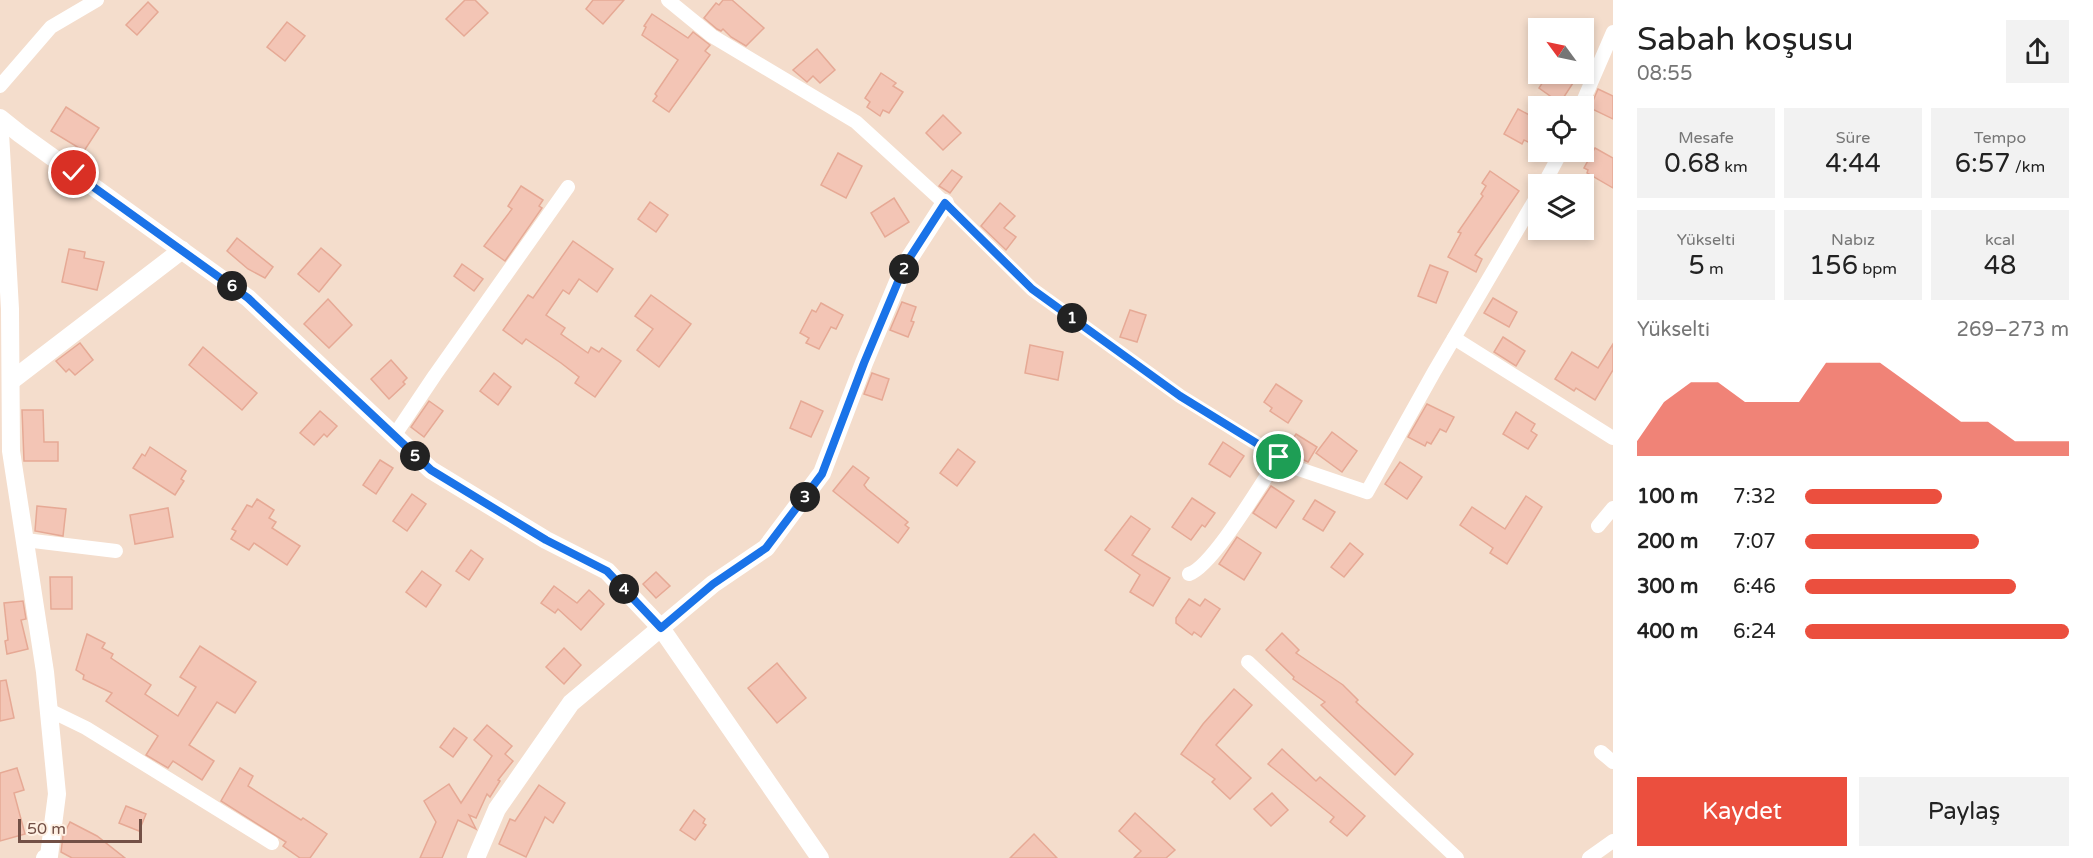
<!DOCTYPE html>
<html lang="tr">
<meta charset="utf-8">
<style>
body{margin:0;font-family:"Varela Round",sans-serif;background:#f2f2f2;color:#222;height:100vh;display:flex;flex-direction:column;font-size:22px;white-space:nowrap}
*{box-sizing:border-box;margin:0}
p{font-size:20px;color:#767676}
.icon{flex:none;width:33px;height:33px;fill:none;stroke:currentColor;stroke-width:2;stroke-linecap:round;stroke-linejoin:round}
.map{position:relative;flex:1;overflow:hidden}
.details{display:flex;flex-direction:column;background:#fff;width:480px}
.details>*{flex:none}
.needle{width:39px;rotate:303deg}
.controls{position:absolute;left:1528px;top:18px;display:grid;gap:12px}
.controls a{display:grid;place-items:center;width:66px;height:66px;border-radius:0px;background:#fff;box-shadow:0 3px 9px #0003;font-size:30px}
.scale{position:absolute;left:18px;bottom:15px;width:124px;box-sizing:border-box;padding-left:6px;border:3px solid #735046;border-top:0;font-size:16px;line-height:21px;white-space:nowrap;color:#735046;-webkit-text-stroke:4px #fff1e4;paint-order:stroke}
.pin{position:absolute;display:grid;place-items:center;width:51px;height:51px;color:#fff;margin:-26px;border:3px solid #fff;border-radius:50%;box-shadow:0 2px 6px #0007}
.km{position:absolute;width:30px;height:30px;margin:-15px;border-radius:50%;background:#222;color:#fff;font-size:16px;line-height:30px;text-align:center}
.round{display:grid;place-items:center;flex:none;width:63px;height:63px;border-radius:0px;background:#f2f2f2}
.headline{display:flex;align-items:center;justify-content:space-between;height:102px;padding:0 24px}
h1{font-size:33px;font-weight:600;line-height:45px}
.figures{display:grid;grid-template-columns:repeat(3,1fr);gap:9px;height:102px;padding:6px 24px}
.figures div{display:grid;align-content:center;border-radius:0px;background:#f2f2f2;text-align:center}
.figures b{font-size:26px;font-weight:600}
.figures small{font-size:16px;font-weight:400}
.figures p{font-size:16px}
.chart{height:168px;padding:12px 24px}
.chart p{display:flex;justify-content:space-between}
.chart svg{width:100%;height:108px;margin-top:6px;fill:#eb4f3e;opacity:.7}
.primary-button{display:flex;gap:12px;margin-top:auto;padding:12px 24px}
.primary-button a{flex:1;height:69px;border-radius:0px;background:#eb4f3e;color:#fff;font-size:24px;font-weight:600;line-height:69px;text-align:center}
.primary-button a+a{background:#f2f2f2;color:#222}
ul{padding:0 24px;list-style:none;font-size:20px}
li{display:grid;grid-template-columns:96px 72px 1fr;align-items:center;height:45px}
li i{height:15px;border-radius:8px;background:#eb4f3e}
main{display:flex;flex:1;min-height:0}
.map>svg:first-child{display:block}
.residential{fill:#f4ddcc;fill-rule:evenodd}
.building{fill:#f3c5b5;stroke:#e6a995;stroke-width:1.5}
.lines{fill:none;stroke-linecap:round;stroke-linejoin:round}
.street{stroke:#fff;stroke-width:14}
.secondary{stroke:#fff;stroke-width:18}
.route-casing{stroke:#fff;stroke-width:12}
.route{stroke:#1a73e8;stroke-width:8}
</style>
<main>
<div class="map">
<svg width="1613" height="858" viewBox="0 0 1613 858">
<rect width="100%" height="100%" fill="#fdedde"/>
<!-- residential -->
<path class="residential" d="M 0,0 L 1613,0 L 1613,858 L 0,858 ZM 1539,28 L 1584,28 L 1584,74 L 1539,74 ZM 1539,106 L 1584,106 L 1584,152 L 1539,152 ZM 1539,184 L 1584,184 L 1584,230 L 1539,230 Z"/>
<!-- building -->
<g class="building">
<path d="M 465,0 L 475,0 L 488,13 L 464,36 L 446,19 Z"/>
<path d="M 593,0 L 624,0 L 603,24 L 586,9 Z"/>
<path d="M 723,0 L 732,0 L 764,28 L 746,46 L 731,37 L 723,29 L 721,31 L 717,29 L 704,18 L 716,3 L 719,5 Z"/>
<path d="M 148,2 L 158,12 L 137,35 L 126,25 Z"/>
<path d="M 652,14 L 688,38 L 693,32 L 710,45 L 705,51 L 710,55 L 669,112 L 653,101 L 657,96 L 655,94 L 678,60 L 642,35 L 646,27 L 644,26 Z"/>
<path d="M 287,22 L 305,36 L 285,61 L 267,47 Z"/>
<path d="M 817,49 L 835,70 L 820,83 L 813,76 L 807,82 L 793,70 Z"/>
<path d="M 881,73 L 896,83 L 893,86 L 903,92 L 889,113 L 883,110 L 880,116 L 867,107 L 870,102 L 865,98 Z"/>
<path d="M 1548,74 L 1559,74 L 1573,83 L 1560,103 L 1539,88 Z"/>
<path d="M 1598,89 L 1613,96 L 1613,119 L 1590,108 Z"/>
<path d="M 66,107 L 99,128 L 84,151 L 51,131 Z"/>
<path d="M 1518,109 L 1535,118 L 1532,122 L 1539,126 L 1539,137 L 1534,145 L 1524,140 L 1522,144 L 1504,134 Z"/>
<path d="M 943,115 L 961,133 L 943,150 L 926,133 Z"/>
<path d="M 1595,148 L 1613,158 L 1613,188 L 1587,173 L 1588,170 L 1584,168 Z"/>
<path d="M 838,153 L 862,166 L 846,198 L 821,185 Z"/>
<path d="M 952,170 L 962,177 L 950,193 L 939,186 Z"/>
<path d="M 1490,171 L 1519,191 L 1475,255 L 1482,259 L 1476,272 L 1448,257 L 1461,233 L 1458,232 L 1483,196 L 1481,194 L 1486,186 L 1482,183 Z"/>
<path d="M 521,186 L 543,200 L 539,206 L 542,208 L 505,261 L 484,246 L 512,209 L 508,206 Z"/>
<path d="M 894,198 L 909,222 L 885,237 L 871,213 Z"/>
<path d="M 650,202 L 668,215 L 656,232 L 638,219 Z"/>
<path d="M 1000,203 L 1015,216 L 1004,228 L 1016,237 L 1006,250 L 981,226 Z"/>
<path d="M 237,238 L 273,267 L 265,278 L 248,269 L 227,251 Z"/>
<path d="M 573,241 L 613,269 L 597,292 L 579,279 L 569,294 L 563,290 L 546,315 L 565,328 L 561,334 L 588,353 L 591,347 L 599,352 L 602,348 L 621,361 L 595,397 L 575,383 L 579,377 L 561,363 L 526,339 L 522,344 L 503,330 L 528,295 L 533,298 Z"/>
<path d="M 321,248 L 341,265 L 319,292 L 298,274 Z"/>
<path d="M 69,249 L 85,252 L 84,258 L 104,262 L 97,290 L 62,282 Z"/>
<path d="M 462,264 L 483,279 L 474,291 L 454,276 Z"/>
<path d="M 1430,265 L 1448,272 L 1436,303 L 1418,296 Z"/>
<path d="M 651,295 L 691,324 L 659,367 L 637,350 L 653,329 L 635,316 Z"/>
<path d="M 1493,298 L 1517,312 L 1509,327 L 1484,313 Z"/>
<path d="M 328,299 L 352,325 L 329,348 L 304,324 Z"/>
<path d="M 902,302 L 916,307 L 911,321 L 914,322 L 908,337 L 890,330 Z"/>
<path d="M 821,303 L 843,315 L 836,329 L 831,327 L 819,349 L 806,343 L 809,338 L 800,333 L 812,310 L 816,312 Z"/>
<path d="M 1130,310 L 1146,315 L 1137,342 L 1120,337 Z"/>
<path d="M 1503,337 L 1525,351 L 1516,366 L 1494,352 Z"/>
<path d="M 80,343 L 93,360 L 75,375 L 69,369 L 66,372 L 56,361 Z"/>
<path d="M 1613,344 L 1613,370 L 1595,400 L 1576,388 L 1574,391 L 1555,379 L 1572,352 L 1598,368 Z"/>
<path d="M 1030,345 L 1063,352 L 1058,380 L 1025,373 Z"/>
<path d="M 203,347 L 257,393 L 242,410 L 189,365 Z"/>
<path d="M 391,360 L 407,378 L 403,382 L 405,384 L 389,399 L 371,379 Z"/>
<path d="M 494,373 L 511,387 L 498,405 L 480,391 Z"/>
<path d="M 872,373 L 889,379 L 882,400 L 864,394 Z"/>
<path d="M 1276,384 L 1302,401 L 1288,423 L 1270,411 L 1272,408 L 1264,402 Z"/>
<path d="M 429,401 L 443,411 L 424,437 L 411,427 Z"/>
<path d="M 801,401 L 823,411 L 811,437 L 790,428 Z"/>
<path d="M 1427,404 L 1454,417 L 1446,432 L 1440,429 L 1431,444 L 1427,442 L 1425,446 L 1408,437 Z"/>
<path d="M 22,410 L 43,410 L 44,442 L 58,442 L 58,461 L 24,461 Z"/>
<path d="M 320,411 L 337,426 L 327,437 L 324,434 L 314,445 L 300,433 Z"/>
<path d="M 1516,412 L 1535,424 L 1531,431 L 1537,435 L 1528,449 L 1503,434 Z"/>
<path d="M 1332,432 L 1357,451 L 1342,472 L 1316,453 Z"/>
<path d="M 1296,434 L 1317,447 L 1308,462 L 1285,451 Z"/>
<path d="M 1223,442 L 1244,456 L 1230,477 L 1209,464 Z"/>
<path d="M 150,447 L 186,471 L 181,479 L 184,481 L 175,495 L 133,468 L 142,454 L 145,456 Z"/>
<path d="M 958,449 L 975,462 L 957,486 L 940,473 Z"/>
<path d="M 380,460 L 393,468 L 376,494 L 363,485 Z"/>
<path d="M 1400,462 L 1422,477 L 1407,499 L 1385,484 Z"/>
<path d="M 853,466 L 869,478 L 864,485 L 867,489 L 908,522 L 905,525 L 909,528 L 898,543 L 833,491 Z"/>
<path d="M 1271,486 L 1294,501 L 1276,528 L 1253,513 Z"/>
<path d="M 412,494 L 426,504 L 407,531 L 393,521 Z"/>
<path d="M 1526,496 L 1542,507 L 1507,564 L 1490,553 L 1493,548 L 1460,525 L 1472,507 L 1505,529 Z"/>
<path d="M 1192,498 L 1215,513 L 1205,527 L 1202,525 L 1191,540 L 1172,527 Z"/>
<path d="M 257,499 L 274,510 L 269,518 L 276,522 L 272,528 L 300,546 L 287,565 L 254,543 L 249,550 L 231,539 L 236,531 L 232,529 L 241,515 L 247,505 L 252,507 Z"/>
<path d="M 1315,500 L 1335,512 L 1323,531 L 1303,519 Z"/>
<path d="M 37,506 L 66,509 L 63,536 L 35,531 Z"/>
<path d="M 168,508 L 173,537 L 135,544 L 130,515 Z"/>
<path d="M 1131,516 L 1150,529 L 1132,555 L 1170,578 L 1153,606 L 1130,592 L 1140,575 L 1105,550 Z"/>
<path d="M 1237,537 L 1261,553 L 1244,580 L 1219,564 Z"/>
<path d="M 1350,543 L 1363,554 L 1344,577 L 1331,567 Z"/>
<path d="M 471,550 L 483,559 L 469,580 L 456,571 Z"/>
<path d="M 422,571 L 441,585 L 426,607 L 406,592 Z"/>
<path d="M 656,572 L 670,586 L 656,598 L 643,584 Z"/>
<path d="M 50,577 L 72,577 L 72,609 L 51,609 Z"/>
<path d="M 554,586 L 577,603 L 589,590 L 604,604 L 581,630 L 558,609 L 555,613 L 541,603 Z"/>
<path d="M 1189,599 L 1200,606 L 1205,599 L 1220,609 L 1201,637 L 1194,632 L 1192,635 L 1176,623 L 1176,618 Z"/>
<path d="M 23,601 L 26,619 L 21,620 L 28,649 L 7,654 L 5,641 L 8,640 L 4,603 Z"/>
<path d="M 1282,633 L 1299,650 L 1296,653 L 1343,685 L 1358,700 L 1356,702 L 1413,754 L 1395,775 L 1321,705 L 1325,702 L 1293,679 L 1294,677 L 1266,650 Z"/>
<path d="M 87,634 L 105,643 L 102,648 L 113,654 L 111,658 L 151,685 L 145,694 L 178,716 L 196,687 L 180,677 L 200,646 L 256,682 L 235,713 L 217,702 L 189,745 L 214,761 L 202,780 L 173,761 L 168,768 L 146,755 L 158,736 L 106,701 L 112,693 L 83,679 L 84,675 L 76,670 Z"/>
<path d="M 564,648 L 581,665 L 564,684 L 546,667 Z"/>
<path d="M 777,663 L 806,698 L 777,723 L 748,688 Z"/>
<path d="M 6,680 L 14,718 L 0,721 L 0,681 Z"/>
<path d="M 1234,689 L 1252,705 L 1216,745 L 1251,778 L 1230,799 L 1212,782 L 1215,779 L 1181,754 L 1203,724 Z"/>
<path d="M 487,725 L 512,746 L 505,754 L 513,761 L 498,780 L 500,781 L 490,797 L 487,794 L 476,818 L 469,815 L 476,829 L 458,820 L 442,858 L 420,858 L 436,822 L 424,801 L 449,784 L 461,803 L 492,756 L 474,740 Z"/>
<path d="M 454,728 L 467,738 L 453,757 L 440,747 Z"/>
<path d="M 1282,749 L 1316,781 L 1320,777 L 1365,816 L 1347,836 L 1330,822 L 1334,817 L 1268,764 Z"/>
<path d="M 17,768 L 24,790 L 14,793 L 25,834 L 0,841 L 0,773 Z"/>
<path d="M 240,768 L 253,776 L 248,786 L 301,820 L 303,818 L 327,834 L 310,858 L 300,858 L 283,846 L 286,842 L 221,801 Z"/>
<path d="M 539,785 L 565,803 L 553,823 L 545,817 L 526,857 L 499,844 L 510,819 L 515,821 Z"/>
<path d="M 1272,793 L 1288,810 L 1271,826 L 1254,809 Z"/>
<path d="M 126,806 L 146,814 L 139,831 L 119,823 Z"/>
<path d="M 694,810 L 705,819 L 703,823 L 706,825 L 695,840 L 680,830 Z"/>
<path d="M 1135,813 L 1175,850 L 1166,858 L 1134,858 L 1141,851 L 1119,831 Z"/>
<path d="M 70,822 L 97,836 L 125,858 L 72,858 L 61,852 L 63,836 Z"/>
<path d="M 1034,834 L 1057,858 L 1010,858 Z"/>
</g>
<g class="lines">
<!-- street -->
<g class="street">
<path d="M 668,0 L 712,36 L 856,122 L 950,208 L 1032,289 L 1180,396 L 1296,468 L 1367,492 L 1434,372 L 1539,193"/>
<path d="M 0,86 L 51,27 L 97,0"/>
<path d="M 1581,106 L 1613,32"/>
<path d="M 1544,184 L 1561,152"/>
<path d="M 1454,338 L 1613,438"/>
<path d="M 394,436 L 435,375 L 568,187"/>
<path d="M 1598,526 L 1613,508"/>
<path d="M 25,540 L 116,551"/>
<path d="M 1189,574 C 1213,566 1262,482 1279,457"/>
<path d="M 1248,662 L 1457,858"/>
<path d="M 49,710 L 86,728 L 272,843"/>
<path d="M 1601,752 L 1613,762"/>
<path d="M 1589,858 L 1613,841"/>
</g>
<!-- secondary -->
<g class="secondary">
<path d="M 0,118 L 20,134 L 248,298 L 431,470 L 546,540 L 607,571 L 661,628 L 820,858"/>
<path d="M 0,133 L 10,309 L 11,451 L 45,672 L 57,794 L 49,856 L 45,858"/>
<path d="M 11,381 L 182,250"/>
<path d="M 476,858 L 497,809 L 571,703 L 713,584 L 766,548 L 822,473 L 864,363 L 905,265 L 945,203"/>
</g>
</g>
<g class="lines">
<!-- route casing -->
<g class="route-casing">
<path id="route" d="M 74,173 L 248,298 L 431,470 L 546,540 L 607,571 L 661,628 L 713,584 L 766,548 L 822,474 L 864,363 L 905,265 L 945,203 L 1032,289 L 1180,396 L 1279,457"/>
</g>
<!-- route -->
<use href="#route" class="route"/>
</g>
</svg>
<div class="controls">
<a><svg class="needle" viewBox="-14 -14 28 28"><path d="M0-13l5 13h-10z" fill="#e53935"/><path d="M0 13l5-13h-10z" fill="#767676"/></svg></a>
<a><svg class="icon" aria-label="locate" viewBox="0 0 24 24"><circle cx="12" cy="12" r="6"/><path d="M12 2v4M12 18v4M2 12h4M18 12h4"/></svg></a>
<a><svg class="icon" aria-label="layers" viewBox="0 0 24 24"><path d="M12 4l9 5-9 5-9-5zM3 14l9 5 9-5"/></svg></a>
</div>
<div class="scale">50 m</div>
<div class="pin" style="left:1279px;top:457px;background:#1e9e55"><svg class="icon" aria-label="arrive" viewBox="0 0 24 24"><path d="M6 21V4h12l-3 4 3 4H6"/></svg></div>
<div class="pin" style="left:74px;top:173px;background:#d93025"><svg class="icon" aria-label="check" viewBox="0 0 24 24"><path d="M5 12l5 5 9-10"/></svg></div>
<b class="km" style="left:1072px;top:318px">1</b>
<b class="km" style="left:904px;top:269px">2</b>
<b class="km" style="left:805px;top:497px">3</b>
<b class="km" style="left:624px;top:589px">4</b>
<b class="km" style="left:415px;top:456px">5</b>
<b class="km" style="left:232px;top:286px">6</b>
</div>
<section class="details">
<div class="headline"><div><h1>Sabah koşusu</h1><p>08:55</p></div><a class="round"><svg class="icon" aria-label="share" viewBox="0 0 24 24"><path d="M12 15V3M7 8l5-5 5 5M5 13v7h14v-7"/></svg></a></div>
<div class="figures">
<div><p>Mesafe</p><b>0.68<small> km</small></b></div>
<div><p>Süre</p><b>4:44</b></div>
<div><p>Tempo</p><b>6:57<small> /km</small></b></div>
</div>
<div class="figures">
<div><p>Yükselti</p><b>5<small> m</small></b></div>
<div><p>Nabız</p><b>156<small> bpm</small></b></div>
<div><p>kcal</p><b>48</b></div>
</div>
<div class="chart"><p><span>Yükselti</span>269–273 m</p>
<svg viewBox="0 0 160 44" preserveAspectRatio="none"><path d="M0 44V38L10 22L20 14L30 14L40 22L50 22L60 22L70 6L80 6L90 6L100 14L110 22L120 30L130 30L140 38L150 38L160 38V44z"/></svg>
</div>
<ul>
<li><b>100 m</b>7:32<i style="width:52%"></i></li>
<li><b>200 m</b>7:07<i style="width:66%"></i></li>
<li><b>300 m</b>6:46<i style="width:80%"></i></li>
<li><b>400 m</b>6:24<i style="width:100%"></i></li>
</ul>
<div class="primary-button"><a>Kaydet</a><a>Paylaş</a></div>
</section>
</main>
